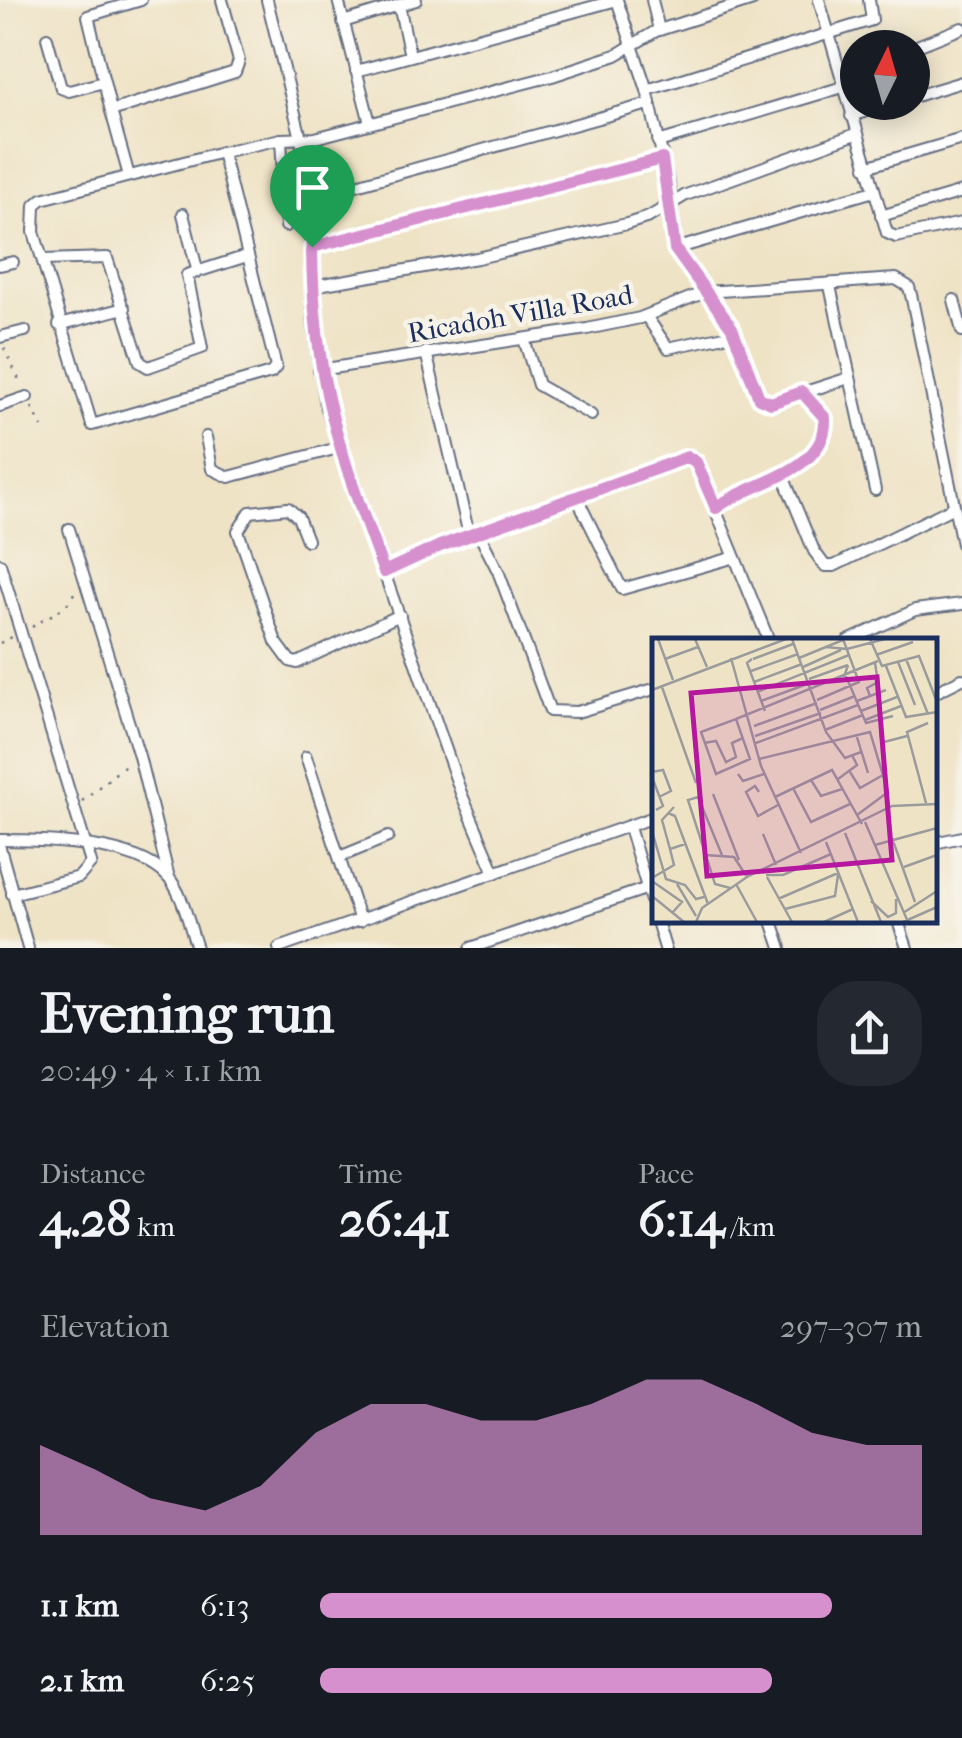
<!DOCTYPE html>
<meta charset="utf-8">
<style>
body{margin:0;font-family:"IM FELL French Canon",serif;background:#242831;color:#f1f3f6;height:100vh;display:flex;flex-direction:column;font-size:38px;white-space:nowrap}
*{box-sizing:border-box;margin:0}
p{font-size:32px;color:#9ea1a6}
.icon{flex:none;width:55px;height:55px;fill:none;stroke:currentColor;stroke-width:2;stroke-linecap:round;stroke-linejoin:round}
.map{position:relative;height:948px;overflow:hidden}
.panel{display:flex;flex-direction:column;background:#171b24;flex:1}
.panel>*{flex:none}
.needle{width:65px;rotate:5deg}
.buttons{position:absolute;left:840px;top:30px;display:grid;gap:20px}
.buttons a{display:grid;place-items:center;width:90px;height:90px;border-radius:50%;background:#171b24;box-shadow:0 5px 25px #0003;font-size:50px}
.pin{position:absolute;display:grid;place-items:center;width:85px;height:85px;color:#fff;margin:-102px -42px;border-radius:50% 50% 50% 0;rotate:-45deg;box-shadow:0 0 10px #0007}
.pin .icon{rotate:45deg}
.round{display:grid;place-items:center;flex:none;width:105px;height:105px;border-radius:40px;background:#242831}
.overview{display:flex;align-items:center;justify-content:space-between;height:170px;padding:0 40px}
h1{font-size:55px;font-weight:700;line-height:75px}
.figures{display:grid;grid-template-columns:repeat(3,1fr);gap:15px;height:170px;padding:10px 40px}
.figures div{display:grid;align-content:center}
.figures b{font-size:50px;font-weight:700}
.figures small{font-size:28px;font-weight:400}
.figures p{font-size:28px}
.chart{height:280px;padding:20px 40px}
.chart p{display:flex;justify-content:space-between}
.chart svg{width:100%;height:180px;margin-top:10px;fill:#d690ce;opacity:.7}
ul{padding:0 40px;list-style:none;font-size:32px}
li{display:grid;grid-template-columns:160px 120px 1fr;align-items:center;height:75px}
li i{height:25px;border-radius:12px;background:#d690ce}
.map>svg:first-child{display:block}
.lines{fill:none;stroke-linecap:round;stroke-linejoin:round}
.minor-casing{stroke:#656e82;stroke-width:14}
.path{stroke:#656e82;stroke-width:2.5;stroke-dasharray:2.5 8;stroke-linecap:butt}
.minor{stroke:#fff;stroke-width:10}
.route-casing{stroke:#fff;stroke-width:20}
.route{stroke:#d690ce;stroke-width:12}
.labels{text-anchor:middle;stroke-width:9;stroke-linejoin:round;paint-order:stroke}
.street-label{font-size:28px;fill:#1b2f5e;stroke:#f7f3e8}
.inset-road{fill:none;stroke:#9a9b9c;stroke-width:2.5}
.view{fill:#b5179e;fill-opacity:0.15;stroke:#b5179e;stroke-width:5}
.inset-edge{fill:none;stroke:#1b2f5e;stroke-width:5}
</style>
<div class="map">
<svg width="962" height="948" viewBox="0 0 962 948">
<rect width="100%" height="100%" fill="#f7f3e8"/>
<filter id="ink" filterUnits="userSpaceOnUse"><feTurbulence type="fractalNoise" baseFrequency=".01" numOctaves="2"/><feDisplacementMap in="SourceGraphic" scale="20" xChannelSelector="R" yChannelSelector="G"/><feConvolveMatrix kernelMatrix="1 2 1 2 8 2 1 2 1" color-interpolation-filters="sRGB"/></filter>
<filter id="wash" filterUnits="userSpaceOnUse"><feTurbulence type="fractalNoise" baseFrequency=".0048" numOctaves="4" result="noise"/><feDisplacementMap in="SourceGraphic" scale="40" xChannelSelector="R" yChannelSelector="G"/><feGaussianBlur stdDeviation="2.25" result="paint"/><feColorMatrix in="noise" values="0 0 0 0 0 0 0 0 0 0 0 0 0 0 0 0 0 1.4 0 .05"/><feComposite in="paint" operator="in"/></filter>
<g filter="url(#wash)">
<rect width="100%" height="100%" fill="#efe3c6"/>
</g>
<g filter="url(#ink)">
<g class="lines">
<!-- minor casing -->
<g class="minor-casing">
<g id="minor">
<path d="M 141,0 L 88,16 L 111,111 L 235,72 L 239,61 L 222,0"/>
<path d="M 267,0 L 301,138 L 309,198 L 313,321 L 326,406 L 461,793 L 495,873"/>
<path d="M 338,0 L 370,123"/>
<path d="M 617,0 L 647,90 L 669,184 L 675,249 L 732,328 L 759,397 L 771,403 L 849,378"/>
<path d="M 652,0 L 659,30"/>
<path d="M 819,0 L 887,233 L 896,237 L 962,223"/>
<path d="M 399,5 L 410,56"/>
<path d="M 343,22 L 416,0"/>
<path d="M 47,38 L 61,88 L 69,91 L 104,82"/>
<path d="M 912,48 L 962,28"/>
<path d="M 356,71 L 617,0"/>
<path d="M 912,78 L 919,95"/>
<path d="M 647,90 L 872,20 L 869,0"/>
<path d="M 912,97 L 962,82"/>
<path d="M 111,111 L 129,176"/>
<path d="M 851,116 L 895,102"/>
<path d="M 281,139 L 286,226"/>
<path d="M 658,142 L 843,87"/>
<path d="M 222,152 L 276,367 L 271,373 L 92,425 L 34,232 L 35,205 L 42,199 Z"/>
<path d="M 222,152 L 281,139 L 315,138 L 552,76 L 616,55 L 656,31 L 753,0"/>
<path d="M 866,167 L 962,139"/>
<path d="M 309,198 L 649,104"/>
<path d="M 183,214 L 197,269"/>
<path d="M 881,216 L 962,192"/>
<path d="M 312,247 L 662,159"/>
<path d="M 675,249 L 874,191"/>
<path d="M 43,260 L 107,258 L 140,362 L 148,367 L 202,348 L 187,275 L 247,256"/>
<path d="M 0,265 L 13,262"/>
<path d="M 312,286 L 477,258 L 627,224 L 649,217 L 686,195 L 856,134"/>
<path d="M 830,286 L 875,490"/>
<path d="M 954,300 L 962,331"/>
<path d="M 646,316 L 668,348 L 734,334"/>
<path d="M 59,325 L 124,308"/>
<path d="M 0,337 L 25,331"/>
<path d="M 524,339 L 538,385 L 591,415"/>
<path d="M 426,352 L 469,535"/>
<path d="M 319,370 L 587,329 L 640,318 L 705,292 L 896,279 L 909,287 L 912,299 L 962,544"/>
<path d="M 0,406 L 27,397"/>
<path d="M 206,437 L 212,469 L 229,477 L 338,448"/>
<path d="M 783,476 L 814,551 L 825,566 L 834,566 L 952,508"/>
<path d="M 577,498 L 622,589 L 732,558"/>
<path d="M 716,509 C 746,483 829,471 825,419 L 802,392"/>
<path d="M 69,529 L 139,756 L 169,878"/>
<path d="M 478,532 L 498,571 L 550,711 L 577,712 L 654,689"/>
<path d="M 307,540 L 298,517 L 288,508 L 250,512 L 238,531 L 276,642 L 290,661 L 297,663 L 400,615"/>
<path d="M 0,564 L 91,863 L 79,877 L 12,894"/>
<path d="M 383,572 L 440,546 L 688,457 L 696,462 L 769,641"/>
<path d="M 848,641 L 915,610 L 962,604"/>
<path d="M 934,693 L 962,679"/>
<path d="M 306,757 L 360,921"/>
<path d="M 629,827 L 654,911"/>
<path d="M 0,840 C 45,840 134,842 167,876 C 183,892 189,926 197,948"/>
<path d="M 934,843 L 962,837"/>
<path d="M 0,848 L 28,948"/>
<path d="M 342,856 L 388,837"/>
<path d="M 657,921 L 665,948"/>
<path d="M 772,921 L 781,948"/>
<path d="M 898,921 L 907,948"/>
<path d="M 279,948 L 654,817"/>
<path d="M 471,948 L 648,888"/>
</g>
</g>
<!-- path -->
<g class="path">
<path d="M 4,348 L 22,386"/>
<path d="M 32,407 L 42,427"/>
<path d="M 32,627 L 66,606 L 78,587"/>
<path d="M 0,643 L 12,637"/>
<path d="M 82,801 L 129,762"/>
</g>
<!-- minor -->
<use href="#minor" class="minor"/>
</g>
</g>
<g class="lines" filter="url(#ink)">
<!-- route casing -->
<g class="route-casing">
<path id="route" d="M 662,159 L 675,249 L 732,328 L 759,398 L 771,403 L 802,392 L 825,418 C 828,473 748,482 716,508 L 696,462 L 688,457 L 440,546 L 384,572 C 339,451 313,378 312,247 Z"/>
</g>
<!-- route -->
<use href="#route" class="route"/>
</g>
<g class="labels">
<!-- street labels -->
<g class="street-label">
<text transform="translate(520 313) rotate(-10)" y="10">Ricadoh Villa Road</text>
</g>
</g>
<!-- overview -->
<g transform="translate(652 638)">
<rect width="285" height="285" fill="#efe3c6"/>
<path class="inset-road" d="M 6,1 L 21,42M 43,1 L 55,29M 140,1 L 174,94 L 193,120 L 209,114M 218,1 L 230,28 L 267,18 L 285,64M 174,9 L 195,11 L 233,1M 224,17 L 261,4M 79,20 L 109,128 L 149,215M 147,20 L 191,2M 13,21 L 46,9M 100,21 L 95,25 L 113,73M 101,21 L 141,6M 254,21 L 276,76M 246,24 L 263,67M 196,27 L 193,36 L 214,85 L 241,78M 234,28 L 254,79 L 285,74M 151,29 L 189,12M 99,33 L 146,16M 157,41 L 196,27M 102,44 L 150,26M 10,49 L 44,145M 0,52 L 134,1M 105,54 L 197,17M 218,58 L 215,50 L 226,44 L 223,25M 165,62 L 207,44 L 191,1M 109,63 L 158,45M 205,63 L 234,52M 168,72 L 203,58M 209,73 L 245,59M 84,81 L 98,121 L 64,136 L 49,94 ZM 84,81 L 226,23M 213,82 L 249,68M 102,88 L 165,65M 173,92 L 211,77M 204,96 L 216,135M 228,97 L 232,104 L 255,98M 103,98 L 169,75M 52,105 L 64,103 L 74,124 L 84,119 L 80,105 L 91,100M 104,105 L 206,67M 107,121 L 218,94 L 236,154 L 205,177M 0,134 L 11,132 L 19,153 L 7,159M 198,134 L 208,150 L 231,137M 86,136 L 91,143 L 112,136M 0,139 L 11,168 L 4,172M 186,141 L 205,127 L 200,117M 159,142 L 169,158 L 190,151M 141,150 L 159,184 L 198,166M 107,154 L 103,148 L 94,154 L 106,178 L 126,167M 61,156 L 87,222M 123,159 L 180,132 L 210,186M 274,165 L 255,94 L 276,85M 16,175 L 23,178 L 56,266M 213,184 L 256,284M 0,193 L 14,241 L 33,247 L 44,261 L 52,259M 193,195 L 229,284M 111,196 L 124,227M 240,200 L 263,264M 174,204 L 206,284M 223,207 L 285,190M 18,211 L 10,182 L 22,169M 53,217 L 82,219 L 95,239M 70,217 L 46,159 L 36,162 L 63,246 L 78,250M 252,229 L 285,217M 114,237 L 131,237 L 179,216M 115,239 L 140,284M 0,240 L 22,227 L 18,211 L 33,206M 0,243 L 30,264 L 20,275M 25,246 L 44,278M 84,246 L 105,284M 0,258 L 32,284M 126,261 L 186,235M 219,263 L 236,279 L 244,275 L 244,261M 133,271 L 183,258 L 186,237M 251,275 L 285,253M 44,284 L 50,270 L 95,239 L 240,168 L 285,166M 172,284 L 201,271M 251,284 L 285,269"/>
<path class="view" d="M 225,39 L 240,222 L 55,238 L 39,55 Z"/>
<rect width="285" height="285" class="inset-edge"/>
</g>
</svg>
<div class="buttons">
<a><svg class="needle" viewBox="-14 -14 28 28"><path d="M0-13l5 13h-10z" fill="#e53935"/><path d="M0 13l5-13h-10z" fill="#9ea1a6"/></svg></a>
</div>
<div class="pin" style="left:312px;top:247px;background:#1e9e55"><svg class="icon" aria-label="arrive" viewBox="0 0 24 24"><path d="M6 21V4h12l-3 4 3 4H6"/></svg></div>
</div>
<section class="panel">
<div class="overview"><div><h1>Evening run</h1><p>20:49 · 4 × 1.1 km</p></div><a class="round"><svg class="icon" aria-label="share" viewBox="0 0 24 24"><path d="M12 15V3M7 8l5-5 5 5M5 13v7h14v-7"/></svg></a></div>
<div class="figures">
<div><p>Distance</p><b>4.28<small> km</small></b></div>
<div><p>Time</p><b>26:41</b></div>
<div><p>Pace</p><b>6:14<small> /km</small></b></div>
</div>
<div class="chart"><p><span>Elevation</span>297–307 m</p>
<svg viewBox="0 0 160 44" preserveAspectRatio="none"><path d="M0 44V22L10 28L20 35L30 38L40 32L50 19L60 12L70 12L80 16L90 16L100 12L110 6L120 6L130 12L140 19L150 22L160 22V44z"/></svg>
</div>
<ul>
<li><b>1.1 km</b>6:13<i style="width:85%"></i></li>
<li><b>2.1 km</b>6:25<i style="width:75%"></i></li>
</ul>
</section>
